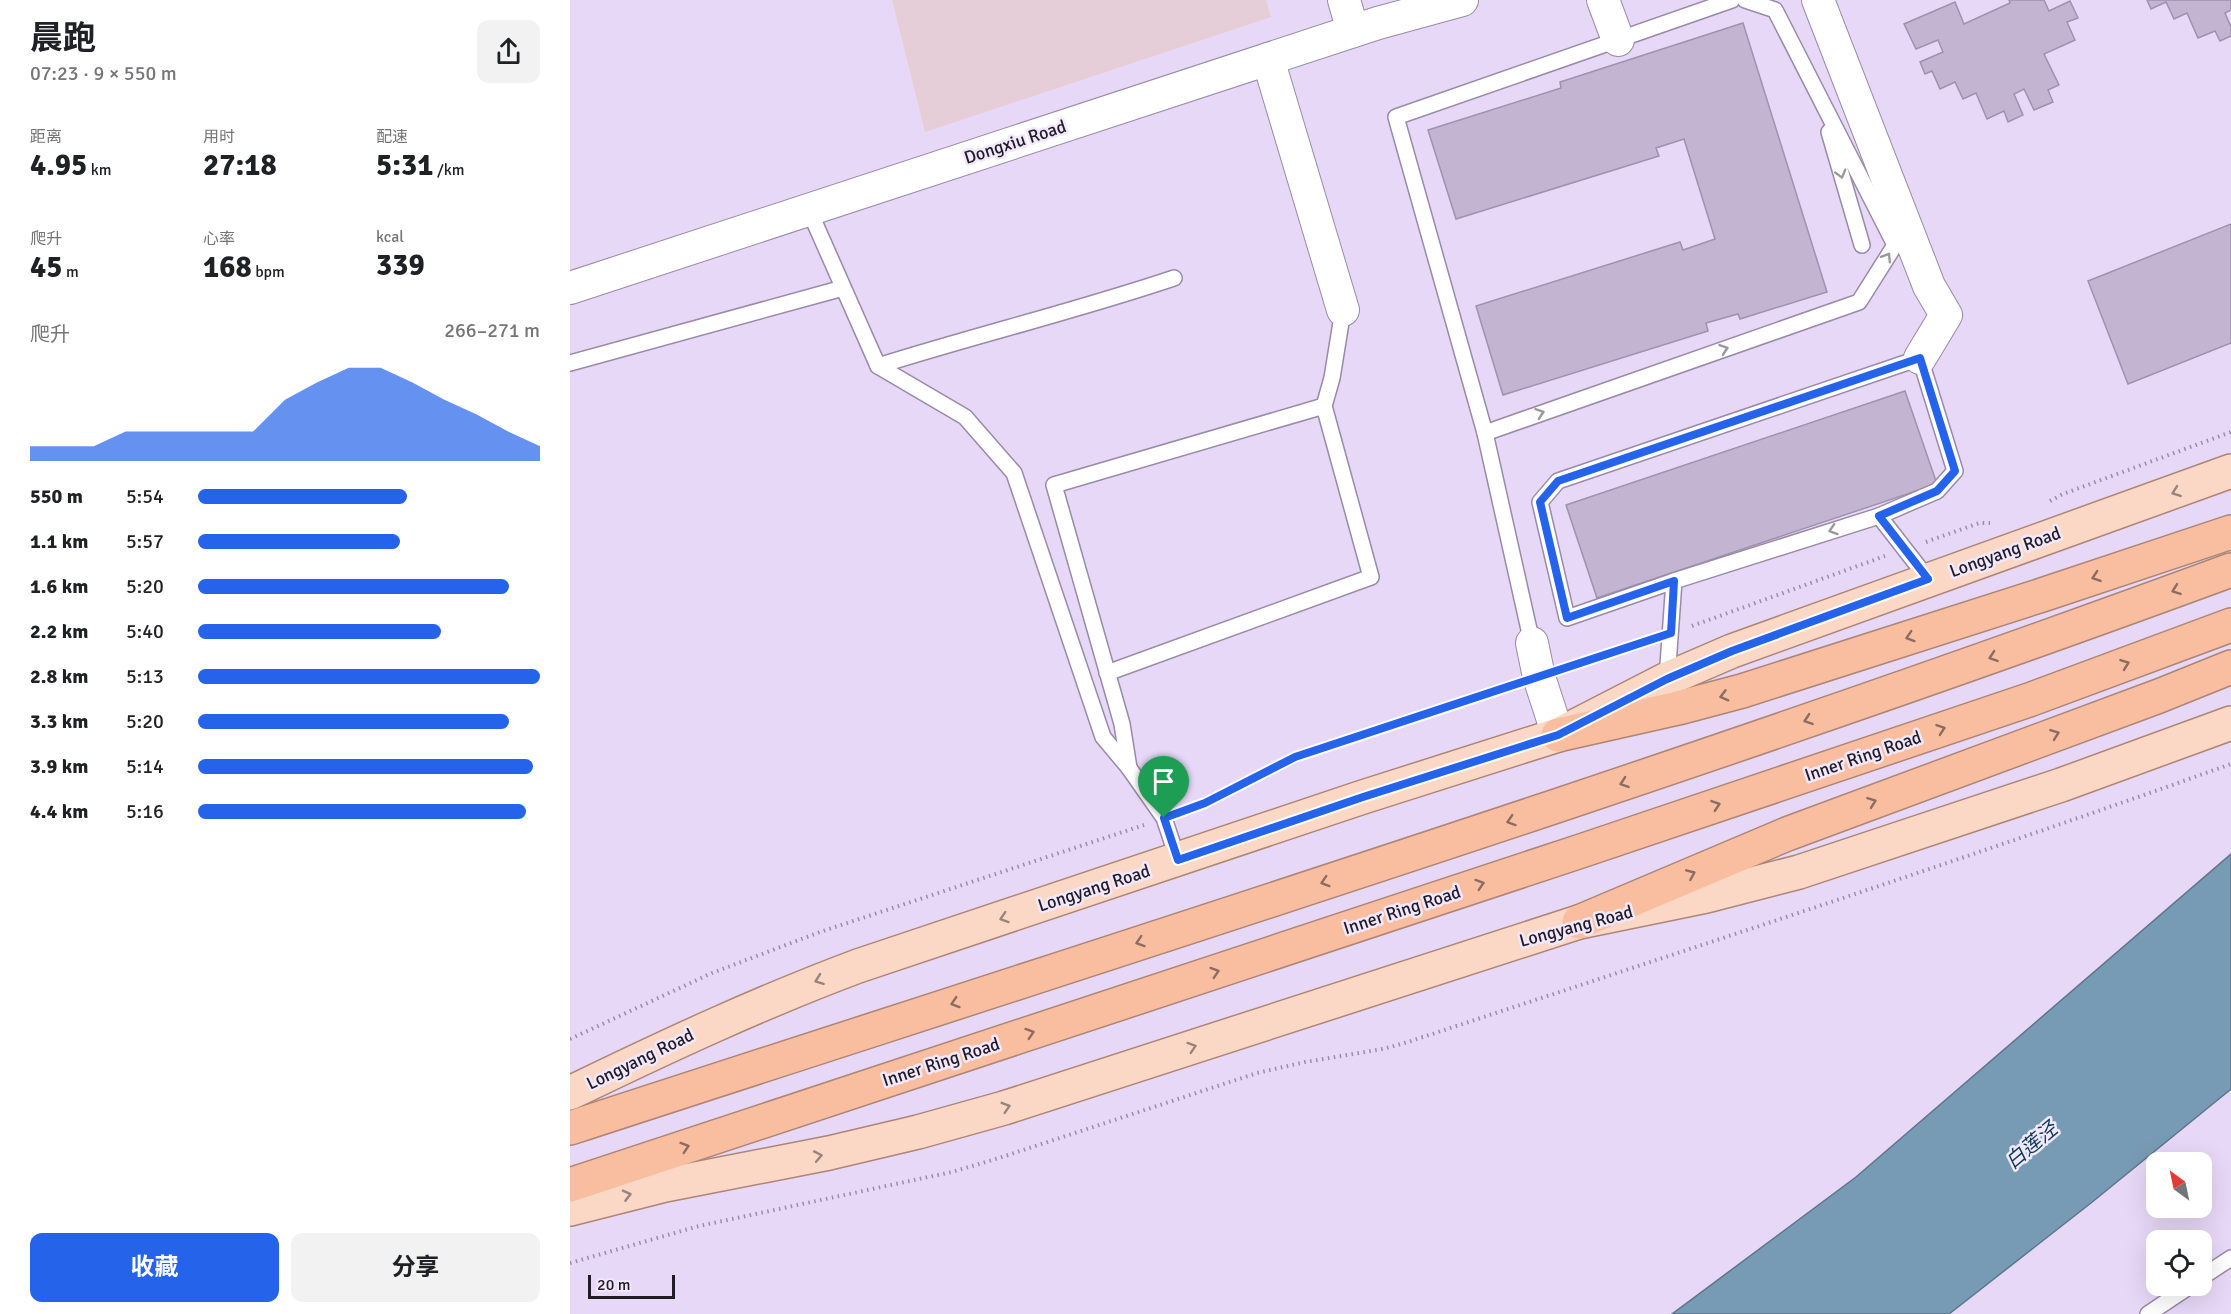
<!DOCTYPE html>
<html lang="zh">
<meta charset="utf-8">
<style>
body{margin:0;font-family:Signika,"Noto Sans SC",sans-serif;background:#f2f2f2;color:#202124;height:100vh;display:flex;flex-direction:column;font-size:22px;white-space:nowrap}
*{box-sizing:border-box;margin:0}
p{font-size:20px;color:#757577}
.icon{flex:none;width:33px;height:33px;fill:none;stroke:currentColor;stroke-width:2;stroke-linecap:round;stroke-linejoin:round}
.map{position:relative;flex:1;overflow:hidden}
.panel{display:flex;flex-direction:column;background:#fff;width:570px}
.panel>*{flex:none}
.needle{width:39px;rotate:327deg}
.tools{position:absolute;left:1576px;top:1152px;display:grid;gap:12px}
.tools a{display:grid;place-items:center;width:66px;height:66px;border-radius:12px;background:#fff;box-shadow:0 6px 24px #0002;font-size:30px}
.scale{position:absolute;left:18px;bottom:15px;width:87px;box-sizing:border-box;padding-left:6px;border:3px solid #211b26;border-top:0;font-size:16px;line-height:21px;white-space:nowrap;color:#211b26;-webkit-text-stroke:4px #f1e8fb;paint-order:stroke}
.pin{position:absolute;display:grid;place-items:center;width:51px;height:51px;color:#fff;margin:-62px -26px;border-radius:50% 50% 50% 0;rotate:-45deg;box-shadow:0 0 6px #0007}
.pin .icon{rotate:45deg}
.round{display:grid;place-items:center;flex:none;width:63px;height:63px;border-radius:12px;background:#f2f2f2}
.head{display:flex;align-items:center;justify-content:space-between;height:102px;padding:0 30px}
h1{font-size:33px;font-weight:700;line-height:45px}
.stats{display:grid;grid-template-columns:repeat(3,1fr);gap:9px;height:102px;padding:6px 30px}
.stats div{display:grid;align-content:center}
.stats b{font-size:30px;font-weight:700}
.stats small{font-size:16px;font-weight:400}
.stats p{font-size:16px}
.chart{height:168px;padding:12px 30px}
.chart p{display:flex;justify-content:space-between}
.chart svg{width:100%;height:108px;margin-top:6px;fill:#2563eb;opacity:.7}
.cta{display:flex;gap:12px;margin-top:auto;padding:12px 30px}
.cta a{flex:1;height:69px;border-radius:12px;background:#2563eb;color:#fff;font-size:24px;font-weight:700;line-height:69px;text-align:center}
.cta a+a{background:#f2f2f2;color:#202124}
ul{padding:0 30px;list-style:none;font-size:20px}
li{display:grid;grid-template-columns:96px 72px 1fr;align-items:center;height:45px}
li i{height:15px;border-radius:8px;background:#2563eb}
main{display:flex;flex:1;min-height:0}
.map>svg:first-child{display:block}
.education{fill:#e6ced8}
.water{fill:#789bb5;stroke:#5e758a;stroke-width:1.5}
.building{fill:#c3b4d2;stroke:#a091ae;stroke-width:1.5}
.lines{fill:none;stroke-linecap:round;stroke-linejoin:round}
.lane-casing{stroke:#998aa7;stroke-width:18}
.street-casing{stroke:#998aa7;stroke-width:34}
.primary-casing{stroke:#ad8575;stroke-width:36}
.highway-casing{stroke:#ad8575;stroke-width:36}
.path{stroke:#998ea5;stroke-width:4;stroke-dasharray:1.5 4.5;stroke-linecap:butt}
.lane{stroke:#fff;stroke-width:15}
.street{stroke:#fff;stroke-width:32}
.primary{stroke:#fbd8c5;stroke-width:33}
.highway{stroke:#f8be9f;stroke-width:33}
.oneway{stroke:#9b989d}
.oneway2{stroke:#99837d}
.oneway3{stroke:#8c6c62}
.route-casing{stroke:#fff;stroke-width:12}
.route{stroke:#2563eb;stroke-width:8}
.labels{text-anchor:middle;stroke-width:5;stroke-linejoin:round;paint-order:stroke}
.street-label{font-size:18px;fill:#211b26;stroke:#f1e8fb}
.water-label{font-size:20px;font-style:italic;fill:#0b3955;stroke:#f1e8fb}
</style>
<main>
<section class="panel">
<div class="head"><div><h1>晨跑</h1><p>07:23 · 9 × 550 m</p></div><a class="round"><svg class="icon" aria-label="share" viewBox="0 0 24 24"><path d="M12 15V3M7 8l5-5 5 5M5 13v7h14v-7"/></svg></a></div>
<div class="stats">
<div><p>距离</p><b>4.95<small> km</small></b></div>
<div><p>用时</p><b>27:18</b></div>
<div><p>配速</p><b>5:31<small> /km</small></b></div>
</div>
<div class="stats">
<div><p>爬升</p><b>45<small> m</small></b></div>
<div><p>心率</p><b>168<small> bpm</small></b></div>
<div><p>kcal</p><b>339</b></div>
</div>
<div class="chart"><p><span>爬升</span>266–271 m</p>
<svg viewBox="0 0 160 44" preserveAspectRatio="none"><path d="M0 44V38L10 38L20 38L30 32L40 32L50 32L60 32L70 32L80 19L90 12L100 6L110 6L120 12L130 19L140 25L150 32L160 38V44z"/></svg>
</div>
<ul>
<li><b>550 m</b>5:54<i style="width:61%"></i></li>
<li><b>1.1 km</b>5:57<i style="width:59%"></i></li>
<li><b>1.6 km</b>5:20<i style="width:91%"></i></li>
<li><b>2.2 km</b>5:40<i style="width:71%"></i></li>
<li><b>2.8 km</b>5:13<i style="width:100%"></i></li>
<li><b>3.3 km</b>5:20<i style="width:91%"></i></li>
<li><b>3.9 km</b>5:14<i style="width:98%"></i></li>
<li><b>4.4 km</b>5:16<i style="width:96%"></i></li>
</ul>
<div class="cta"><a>收藏</a><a>分享</a></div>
</section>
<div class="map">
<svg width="1661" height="1314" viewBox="0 0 1661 1314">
<rect width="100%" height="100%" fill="#e7d8f7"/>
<!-- education -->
<path class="education" d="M 322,0 L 696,0 L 701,17 L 355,132 Z"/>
<!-- water -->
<path class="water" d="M 1661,854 L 1661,1089 L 1521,1203 L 1379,1314 L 1102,1314 L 1286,1177 Z"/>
<!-- building -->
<g class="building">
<path d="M 1439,0 L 1474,0 L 1479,11 L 1500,1 L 1508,18 L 1497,22 L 1505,40 L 1474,54 L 1489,85 L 1478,90 L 1483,102 L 1464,110 L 1454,89 L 1444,94 L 1453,115 L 1438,122 L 1434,111 L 1417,119 L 1406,93 L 1393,99 L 1385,82 L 1370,89 L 1362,71 L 1355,74 L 1350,62 L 1373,52 L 1368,40 L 1346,49 L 1334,24 L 1385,2 L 1394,24 L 1440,3 Z"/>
<path d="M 1577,0 L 1661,0 L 1661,10 L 1655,13 L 1661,27 L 1661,36 L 1650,41 L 1645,31 L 1628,38 L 1617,13 L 1604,19 L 1596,2 L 1581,9 Z"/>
<path d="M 1173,23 L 1257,292 L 1170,319 L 1168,314 L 1136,323 L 1138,331 L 933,395 L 906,306 L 1110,242 L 1113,250 L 1145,239 L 1114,139 L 1086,148 L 1089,156 L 886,219 L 858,130 L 991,88 L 990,82 Z"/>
<path d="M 1661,224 L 1661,343 L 1558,384 L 1518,281 Z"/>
<path d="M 1335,391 L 1367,484 L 1027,598 L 996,505 Z"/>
</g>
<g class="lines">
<!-- lane casing -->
<g class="lane-casing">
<g id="lane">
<path d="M 1259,132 L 1292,245"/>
<path d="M 239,210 L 308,366 L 395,417 L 444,473 L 533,737 L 559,768 L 594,818 L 608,860"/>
<path d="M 0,363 L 273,288"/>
<path d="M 308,366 C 406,335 506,311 604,278"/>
<path d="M 754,406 L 762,378 L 773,310"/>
<path d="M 915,433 L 1289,302 L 1325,245 L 1205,10 L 1175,0"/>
<path d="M 1104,581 L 997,618 L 970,502 L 988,481 L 1350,358 L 1385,471 L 1367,491 L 1309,516"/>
<path d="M 962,643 L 915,433 L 826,117 L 1162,0"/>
<path d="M 537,673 L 801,577 L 754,406 L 484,485 L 552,724 L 559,768"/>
<path d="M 1097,679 L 1104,581 L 1309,516 L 1358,579"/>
<path d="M 1632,1277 L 1661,1258"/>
<path d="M 1578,1314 L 1620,1286"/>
</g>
</g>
<!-- street casing -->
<g class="street-casing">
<g id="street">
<path d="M 774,0 L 783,31"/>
<path d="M 1033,0 L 1048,40"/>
<path d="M 1248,0 L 1359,286 L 1376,315 L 1350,358"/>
<path d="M 698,59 L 773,310"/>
<path d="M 0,288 L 808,23 L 892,0"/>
<path d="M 962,643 L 969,677 L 988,735"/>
</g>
</g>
<!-- primary casing -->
<g class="primary-casing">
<g id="primary">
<path d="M 0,1093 C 95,1047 189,1003 288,966 L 793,797 L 988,735 L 1097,679 L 1162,651 L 1661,471"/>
<path d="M 0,1209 L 95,1185 L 259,1153 L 348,1132 L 434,1108 L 1009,922 L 1136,896 L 1229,872 L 1491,785 L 1661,723"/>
</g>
</g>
<!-- highway casing -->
<g class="highway-casing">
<g id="highway">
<path d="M 988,735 L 1108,708 L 1172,691 L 1472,595 L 1661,532"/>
<path d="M 1009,922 L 1217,834 L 1589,696 L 1661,667"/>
<path d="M 0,1128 C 555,947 1113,772 1661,570"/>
<path d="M 0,1185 L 1011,851 L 1459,700 L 1661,625"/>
</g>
</g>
<!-- path -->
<g class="path">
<path d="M 1480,501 L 1493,494 L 1661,432"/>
<path d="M 1356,542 L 1409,523 L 1420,523"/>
<path d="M 1122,626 L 1315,556"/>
<path d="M 997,668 L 1078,641"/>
<path d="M 613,811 L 635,803 L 725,757 L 941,686"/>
<path d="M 0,1039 L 142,973 L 250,932 L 574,825"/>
<path d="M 0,1263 L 129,1226 L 382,1172 L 429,1158 L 687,1073 L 735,1062 L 813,1049 L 838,1042 C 1113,951 1388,862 1661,764"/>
</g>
<!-- lane -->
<use href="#lane" class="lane"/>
<!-- street -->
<use href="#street" class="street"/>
<!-- primary -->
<use href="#primary" class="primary"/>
<!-- highway -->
<use href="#highway" class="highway"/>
</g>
<!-- one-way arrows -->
<defs><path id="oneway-chevron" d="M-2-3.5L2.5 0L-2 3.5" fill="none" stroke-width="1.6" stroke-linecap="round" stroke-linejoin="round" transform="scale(1.5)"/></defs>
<g class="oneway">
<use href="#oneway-chevron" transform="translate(1271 174) rotate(74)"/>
<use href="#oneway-chevron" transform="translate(1317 257) rotate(-58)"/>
<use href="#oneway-chevron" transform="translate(1154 349) rotate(-19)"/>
<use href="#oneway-chevron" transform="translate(970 413) rotate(-19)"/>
<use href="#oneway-chevron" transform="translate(1263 530) rotate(162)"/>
</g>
<g class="oneway2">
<use href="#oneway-chevron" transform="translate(1606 492) rotate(160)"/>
<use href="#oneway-chevron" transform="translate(434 918) rotate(162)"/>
<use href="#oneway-chevron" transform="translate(249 980) rotate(160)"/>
<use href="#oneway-chevron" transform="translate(622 1047) rotate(-18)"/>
<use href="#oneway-chevron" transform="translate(436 1107) rotate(-17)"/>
<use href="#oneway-chevron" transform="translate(248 1156) rotate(-11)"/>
<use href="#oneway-chevron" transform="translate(57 1195) rotate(-14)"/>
</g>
<g class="oneway3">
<use href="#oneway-chevron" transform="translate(1526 577) rotate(161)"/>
<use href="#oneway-chevron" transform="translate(1606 590) rotate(160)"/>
<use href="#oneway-chevron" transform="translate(1340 637) rotate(162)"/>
<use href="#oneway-chevron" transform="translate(1423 657) rotate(161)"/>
<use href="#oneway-chevron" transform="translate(1555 664) rotate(-20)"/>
<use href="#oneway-chevron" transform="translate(1154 696) rotate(165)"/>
<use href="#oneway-chevron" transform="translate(1238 720) rotate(161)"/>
<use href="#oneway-chevron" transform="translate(1371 729) rotate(-19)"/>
<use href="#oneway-chevron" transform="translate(1485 734) rotate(-20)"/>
<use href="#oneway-chevron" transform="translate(1054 783) rotate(161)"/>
<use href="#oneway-chevron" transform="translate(1302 802) rotate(-20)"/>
<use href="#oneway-chevron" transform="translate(1146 805) rotate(-19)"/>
<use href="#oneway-chevron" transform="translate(941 821) rotate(162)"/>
<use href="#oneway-chevron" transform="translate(1121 874) rotate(-23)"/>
<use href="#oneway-chevron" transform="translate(755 882) rotate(162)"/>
<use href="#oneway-chevron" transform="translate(910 884) rotate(-18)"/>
<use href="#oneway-chevron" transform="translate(570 942) rotate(162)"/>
<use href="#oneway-chevron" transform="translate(645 972) rotate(-18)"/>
<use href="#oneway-chevron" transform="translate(385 1003) rotate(162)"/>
<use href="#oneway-chevron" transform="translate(460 1033) rotate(-18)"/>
<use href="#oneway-chevron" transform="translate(115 1147) rotate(-18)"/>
</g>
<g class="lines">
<!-- route casing -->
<g class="route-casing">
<path id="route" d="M 1350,358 L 1385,471 L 1367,491 L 1309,516 L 1358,579 L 1162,651 L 1097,679 L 988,735 L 793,797 L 608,860 L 594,818 L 635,803 L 725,757 L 1101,633 L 1104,581 L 997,618 L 970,502 L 988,481 Z"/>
</g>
<!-- route -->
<use href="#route" class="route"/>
</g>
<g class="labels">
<!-- street labels -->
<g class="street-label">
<text transform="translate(445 142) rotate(-18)" y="6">Dongxiu Road</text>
<text transform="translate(1435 552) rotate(-20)" y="6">Longyang Road</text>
<text transform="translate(1293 756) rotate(-19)" y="6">Inner Ring Road</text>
<text transform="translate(524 888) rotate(-18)" y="6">Longyang Road</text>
<text transform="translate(832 910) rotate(-18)" y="6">Inner Ring Road</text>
<text transform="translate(1006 926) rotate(-15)" y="6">Longyang Road</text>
<text transform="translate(70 1059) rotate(-26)" y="6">Longyang Road</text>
<text transform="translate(371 1062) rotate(-18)" y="6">Inner Ring Road</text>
</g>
<!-- water labels -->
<g class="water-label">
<text transform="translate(1461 1145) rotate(-40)" y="7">白莲泾</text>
</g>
</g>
</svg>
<div class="tools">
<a><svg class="needle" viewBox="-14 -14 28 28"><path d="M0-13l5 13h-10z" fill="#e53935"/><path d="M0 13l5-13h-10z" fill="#757577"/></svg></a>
<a><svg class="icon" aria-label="locate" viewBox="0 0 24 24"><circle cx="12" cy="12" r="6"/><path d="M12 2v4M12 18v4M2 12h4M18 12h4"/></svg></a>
</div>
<div class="scale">20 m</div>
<div class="pin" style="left:594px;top:818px;background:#1e9e55"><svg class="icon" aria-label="arrive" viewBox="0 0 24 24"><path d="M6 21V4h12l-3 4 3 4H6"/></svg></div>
</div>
</main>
